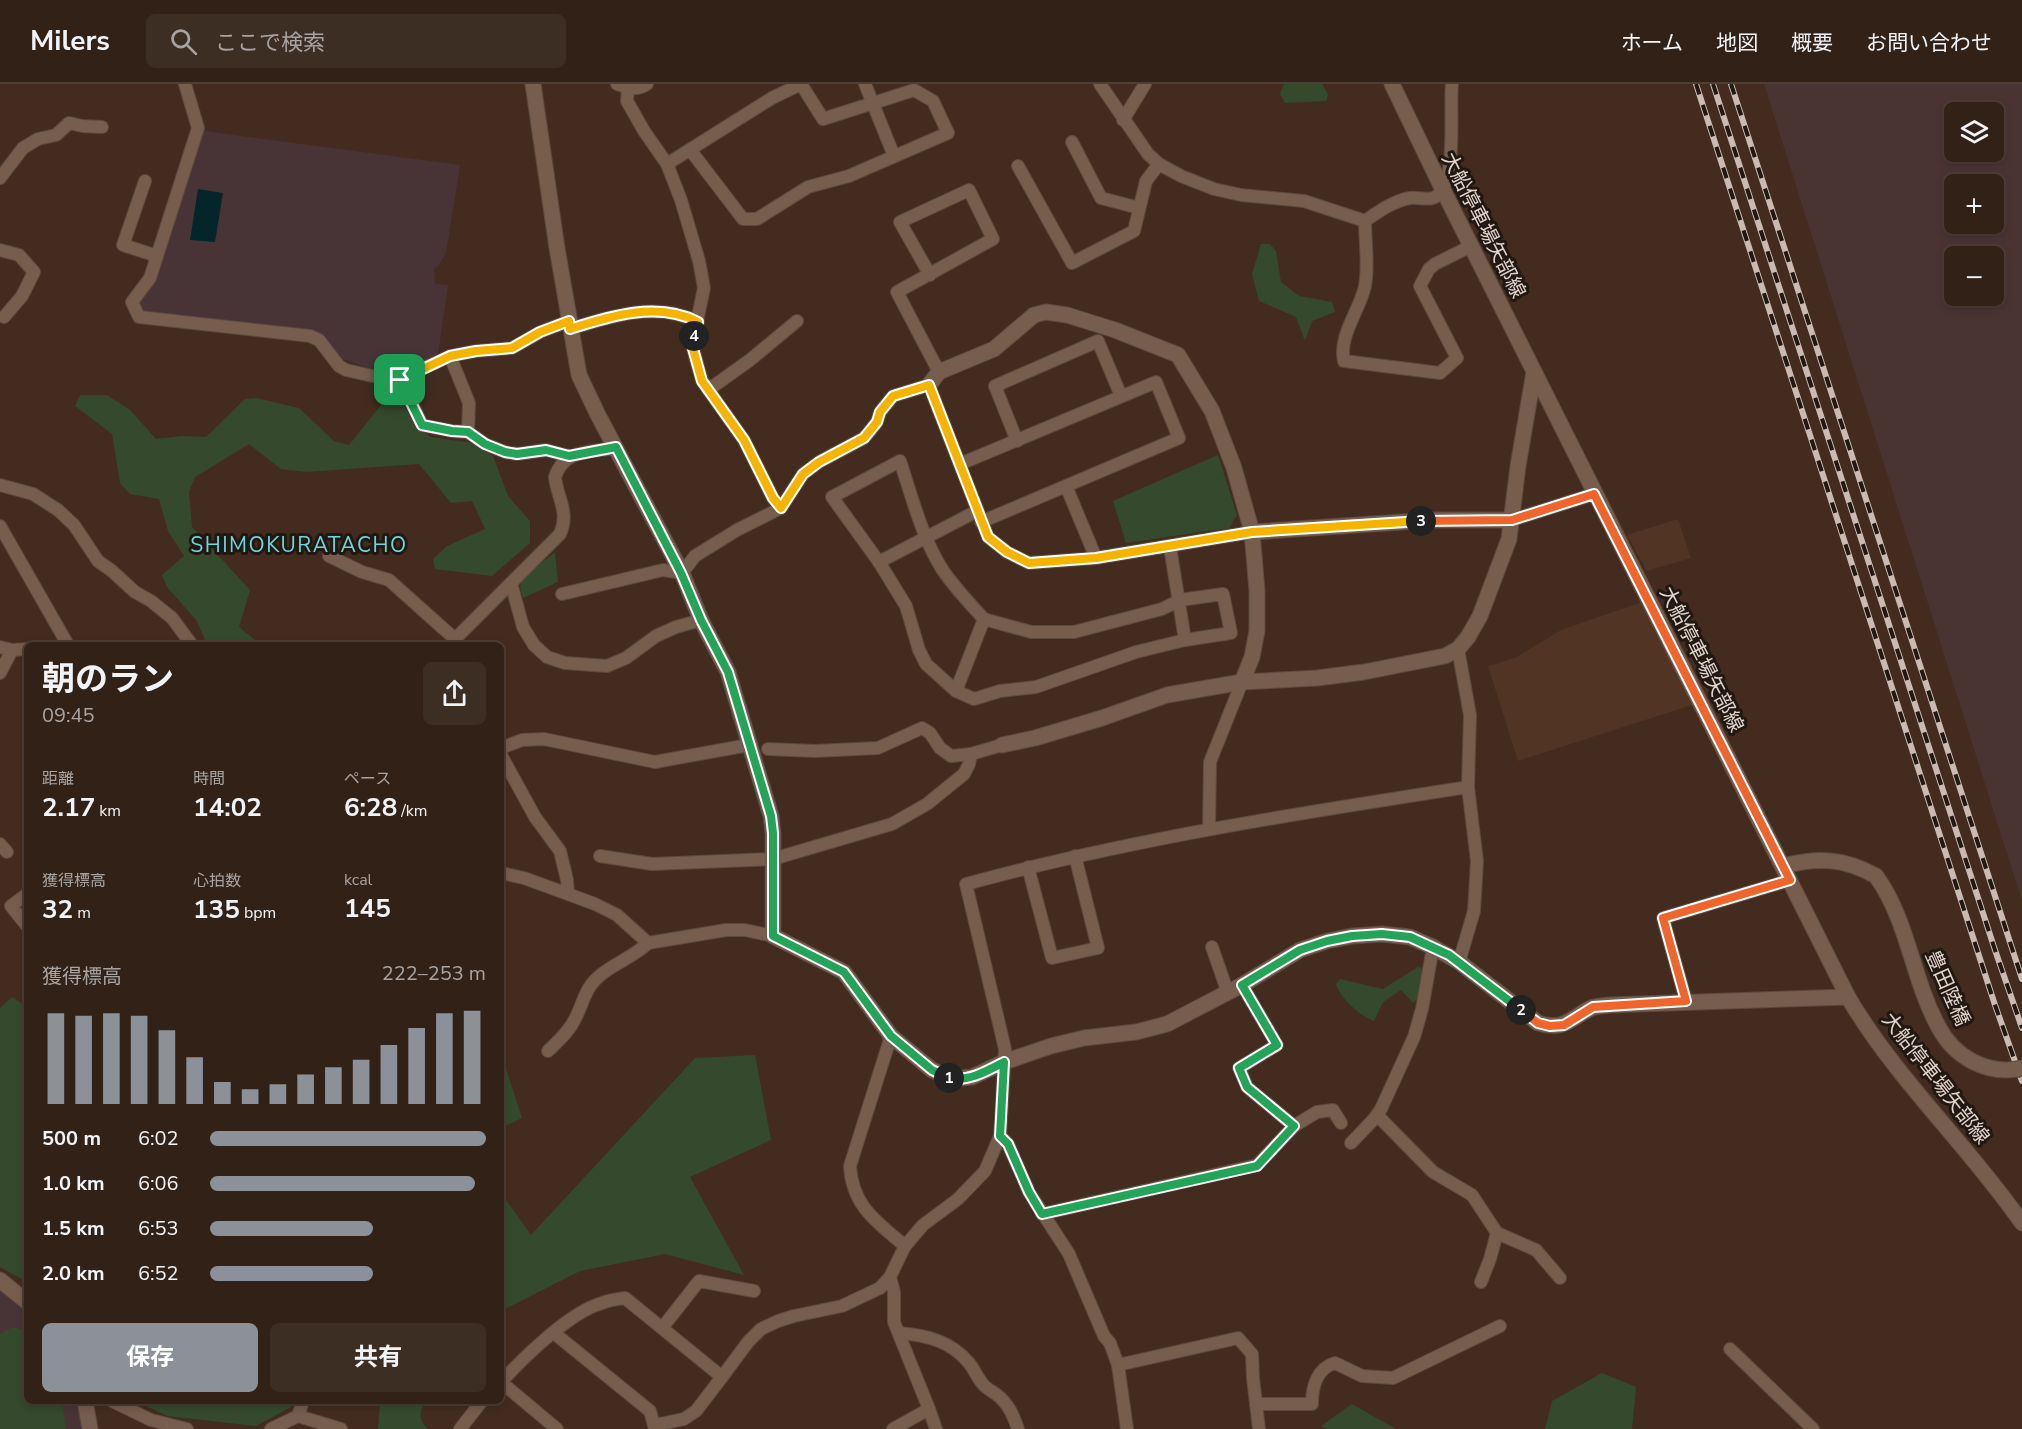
<!DOCTYPE html>
<html lang="ja">
<meta charset="utf-8">
<style>
body{margin:0;font-family:"Nunito Sans","Noto Sans JP",sans-serif;background:#3d2e24;color:#f1f3f6;height:100vh;display:flex;flex-direction:column;font-size:22px;white-space:nowrap}
*{box-sizing:border-box;margin:0}
p{font-size:20px;color:#a8a3a1}
.icon{flex:none;width:33px;height:33px;fill:none;stroke:currentColor;stroke-width:2;stroke-linecap:round;stroke-linejoin:round}
.map{position:relative;flex:1;overflow:hidden}
.side{position:absolute;left:24px;top:558px;width:480px;height:762px;display:flex;flex-direction:column;background:#322117;border-radius:9px;box-shadow:0 3px 9px #0003,0 0 0 2px #4d3e36}
.side>*{flex:none}
.tools{position:absolute;left:1944px;top:18px;display:grid;gap:12px}
.tools a{display:grid;place-items:center;width:60px;height:60px;border-radius:9px;background:#322117;box-shadow:0 3px 9px #0003,0 0 0 2px #4d3e36;font-size:30px}
.pin{position:absolute;display:grid;place-items:center;width:51px;height:51px;color:#fff;margin:-26px;border-radius:12px;box-shadow:0 3px 9px #0006}
.km{position:absolute;width:30px;height:30px;margin:-15px;border-radius:50%;background:#222;color:#fff;font-size:16px;line-height:30px;text-align:center}
.round{display:grid;place-items:center;flex:none;width:63px;height:63px;border-radius:9px;background:#3d2e24}
.head{display:flex;align-items:center;justify-content:space-between;height:102px;padding:0 18px}
h1{font-size:33px;font-weight:700;line-height:45px}
.stats{display:grid;grid-template-columns:repeat(3,1fr);gap:9px;height:102px;padding:6px 18px}
.stats div{display:grid;align-content:center}
.stats b{font-size:26px;font-weight:700}
.stats small{font-size:16px;font-weight:400}
.stats p{font-size:16px}
.chart{height:168px;padding:12px 18px}
.chart p{display:flex;justify-content:space-between}
.chart svg{width:100%;height:108px;margin-top:6px;stroke:#8c9099;stroke-width:6}
.action{display:flex;gap:12px;margin-top:auto;padding:12px 18px}
.action a{flex:1;height:69px;border-radius:9px;background:#8c9099;color:#fff;font-size:24px;font-weight:700;line-height:69px;text-align:center}
.action a+a{background:#3d2e24;color:#f1f3f6}
ul{padding:0 18px;list-style:none;font-size:20px}
li{display:grid;grid-template-columns:96px 72px 1fr;align-items:center;height:45px}
li i{height:15px;border-radius:8px;background:#8c9099}
header{display:flex;align-items:center;gap:36px;box-sizing:border-box;height:84px;padding:0 30px;background:#322117;border-bottom:2px solid #4d3e36}
header strong{font-size:28px}
nav{display:flex;gap:33px;margin-inline-start:auto;font-size:21px}
.search{width:420px;height:54px;background:#3d2e24;display:flex;align-items:center;gap:15px;box-sizing:border-box;padding:0 21px;border-radius:9px;color:#a8a3a1;font-size:22px}
.map>svg:first-child{display:block}
.built{fill:#513423}
.industrial{fill:#493432;fill-rule:evenodd}
.education{fill:#483436}
.green{fill:#35492d}
.water{fill:#04262a}
.lines{fill:none;stroke-linecap:round;stroke-linejoin:round}
.minor-casing{stroke:#5d493f;stroke-width:14}
.tertiary-casing{stroke:#5d493f;stroke-width:17}
.secondary-casing{stroke:#5d493f;stroke-width:17}
.minor{stroke:#765d4e;stroke-width:12}
.tertiary{stroke:#765d4e;stroke-width:15}
.secondary{stroke:#765d4e;stroke-width:15}
.rail-casing{stroke:#cabab1;stroke-width:6}
.rail{stroke:#221812;stroke-width:4;stroke-dasharray:11;stroke-linecap:butt}
.tertiary-bridge-casing{stroke:#5d493f;stroke-width:17;stroke-linecap:butt}
.tertiary-bridge{stroke:#765d4e;stroke-width:15}
.split-1-casing{stroke:#fff;stroke-width:12}
.split-2-casing{stroke:#fff;stroke-width:12}
.split-3-casing{stroke:#fff;stroke-width:12}
.split-4-casing{stroke:#fff;stroke-width:12}
.split-5-casing{stroke:#fff;stroke-width:12}
.split-1{stroke:#22a559;stroke-width:8}
.split-2{stroke:#22a559;stroke-width:8}
.split-3{stroke:#f0652b;stroke-width:8}
.split-4{stroke:#f5b400;stroke-width:8}
.split-5{stroke:#f5b400;stroke-width:8}
.labels{text-anchor:middle;stroke-width:6;stroke-linejoin:round;paint-order:stroke}
.street-label{font-size:20px;fill:#e2d3cb;stroke:#221812}
.neighbourhood-label{font-size:21px;letter-spacing:1.5px;fill:#6bd8de;stroke:#221812}
</style>
<header>
<strong>Milers</strong>
<div class="search"><svg class="icon" aria-label="search" viewBox="0 0 24 24"><circle cx="10" cy="10" r="6"/><path d="M15 15l6 6"/></svg>ここで検索</div>
<nav><a>ホーム</a><a>地図</a><a>概要</a><a>お問い合わせ</a></nav>
</header>
<div class="map">
<svg width="2022" height="1345" viewBox="0 0 2022 1345">
<rect width="100%" height="100%" fill="#432c1f"/>
<!-- built -->
<g class="built">
<path d="M 1678,435 L 1691,474 L 1647,487 L 1627,451 Z"/>
<path d="M 1642,518 L 1695,620 L 1518,677 L 1488,582 L 1515,574 L 1561,546 Z"/>
</g>
<!-- industrial -->
<path class="industrial" d="M 1764,0 L 2022,0 L 2022,817 ZM 1954,28 L 1994,28 L 1994,68 L 1954,68 ZM 1954,100 L 1994,100 L 1994,140 L 1954,140 ZM 1954,172 L 1994,172 L 1994,212 L 1954,212 Z"/>
<!-- education -->
<g class="education">
<path d="M 204,47 L 460,81 L 446,169 L 438,182 L 434,185 L 435,200 L 448,201 L 438,270 L 392,292 L 343,275 L 319,251 L 144,227 L 139,217 L 155,195 Z"/>
<path d="M 0,1204 L 27,1226 L 27,1317 L 79,1317 L 84,1345 L 0,1345 Z"/>
</g>
<!-- green -->
<g class="green">
<path d="M 1284,0 L 1322,0 L 1328,10 L 1326,17 L 1285,19 L 1280,10 Z"/>
<path d="M 1261,160 L 1270,160 L 1276,167 L 1281,198 L 1299,212 L 1332,218 L 1335,228 L 1312,237 L 1305,257 L 1296,233 L 1259,217 L 1252,190 Z"/>
<path d="M 80,311 L 107,311 L 130,326 L 156,355 L 182,352 L 206,353 L 245,315 L 256,314 L 299,324 L 334,357 L 349,361 L 389,311 L 398,313 L 420,343 L 430,353 L 472,359 L 493,372 L 508,412 L 530,437 L 530,459 L 492,492 L 435,485 L 433,475 L 447,462 L 485,445 L 472,417 L 451,419 L 419,380 L 306,388 L 281,385 L 249,360 L 195,393 L 189,408 L 192,443 L 250,506 L 239,543 L 261,561 L 207,561 L 197,537 L 167,503 L 162,491 L 184,472 L 168,447 L 159,415 L 130,410 L 120,399 L 112,350 L 75,322 Z"/>
<path d="M 1218,371 L 1237,431 L 1229,444 L 1126,459 L 1113,417 Z"/>
<path d="M 555,468 L 558,498 L 523,514 L 520,503 L 522,495 Z"/>
<path d="M 1419,882 L 1422,886 L 1418,914 L 1413,919 L 1401,906 L 1383,918 L 1374,937 C 1360,932 1340,914 1336,900 L 1340,895 L 1383,905 Z"/>
<path d="M 12,913 L 27,923 L 27,1198 L 0,1183 L 0,924 Z"/>
<path d="M 501,969 L 522,1034 L 501,1044 Z"/>
<path d="M 755,971 L 771,1056 L 690,1093 L 744,1191 L 665,1170 L 580,1187 L 501,1227 L 501,1109 L 531,1151 L 695,974 Z"/>
<path d="M 12,1243 L 25,1246 L 27,1249 L 27,1317 L 62,1317 L 66,1345 L 0,1345 L 0,1250 Z"/>
<path d="M 1602,1289 L 1636,1303 L 1632,1345 L 1545,1345 L 1552,1317 Z"/>
<path d="M 136,1317 L 293,1317 L 291,1323 L 256,1342 L 167,1332 Z"/>
<path d="M 380,1317 L 426,1317 C 419,1328 418,1336 428,1345 L 378,1345 Z"/>
<path d="M 1352,1320 L 1396,1345 L 1327,1345 L 1321,1342 Z"/>
</g>
<!-- water -->
<path class="water" d="M 198,105 L 223,109 L 215,158 L 190,156 Z"/>
<g class="lines">
<!-- minor casing -->
<g class="minor-casing">
<g id="minor">
<path d="M 185,0 L 198,44 L 150,194 L 132,218 L 139,233 L 310,252 L 319,256 L 339,282 L 346,286 L 395,297 L 450,272 L 476,267 L 512,264 L 540,248 L 569,237"/>
<path d="M 617,0 C 628,4 637,7 647,0"/>
<path d="M 865,0 L 894,72"/>
<path d="M 1100,0 L 1148,70 L 1159,80 L 1181,92 L 1214,105 L 1241,111 L 1304,117 L 1365,137 C 1378,128 1393,117 1410,114 C 1417,113 1426,116 1433,114 C 1459,106 1449,23 1452,0"/>
<path d="M 628,4 L 627,17 L 644,47 L 667,80 L 681,116 L 699,177 L 704,204 L 692,261 L 702,297 L 744,356 L 773,414 L 781,424"/>
<path d="M 1123,36 L 1145,0"/>
<path d="M 1072,58 L 1101,114 L 1139,124"/>
<path d="M 667,80 L 772,14 L 801,0 L 823,35 L 914,6 L 933,17 L 948,49 L 849,92 L 808,103 L 757,135 L 743,135 L 691,67"/>
<path d="M 1018,82 L 1072,179 L 1134,147 L 1146,97 L 1159,80"/>
<path d="M 0,94 L 23,64 L 38,55 L 56,51 L 69,39 L 82,42 L 102,43"/>
<path d="M 145,97 L 123,161 L 157,172"/>
<path d="M 1365,137 C 1365,159 1369,181 1365,202 C 1360,226 1338,252 1344,277 L 1440,289 L 1457,274 L 1420,202 L 1429,185 L 1435,180 L 1471,162"/>
<path d="M 0,166 L 19,171 L 34,188 L 22,212 L 4,233"/>
<path d="M 930,191 L 900,138 L 969,106 L 993,155 L 897,208 L 939,288"/>
<path d="M 570,245 C 610,232 658,217 698,238"/>
<path d="M 450,272 L 469,319 L 468,348"/>
<path d="M 401,295 L 422,341 L 452,347 L 468,348 L 485,360 L 505,368 L 517,370 L 546,366 L 569,372"/>
<path d="M 708,306 L 750,276 L 797,237"/>
<path d="M 1017,357 L 995,302 L 1098,257 L 1121,312"/>
<path d="M 960,380 L 1156,298 L 1179,354 L 981,438"/>
<path d="M 0,401 L 33,410 L 58,426 L 74,441 L 98,477 L 112,487 L 135,508 L 151,517 L 172,534 L 192,561"/>
<path d="M 1066,402 L 1096,474"/>
<path d="M 977,427 L 879,478 L 906,522 L 919,566 L 926,580 L 956,607 L 974,615 L 1000,607 L 1036,603 L 1136,568 L 1185,556 L 1170,463"/>
<path d="M 1512,436 L 1594,410"/>
<path d="M 0,442 L 68,561"/>
<path d="M 329,472 L 362,488 L 389,496 L 455,555"/>
<path d="M 879,478 L 832,413 L 900,377 C 912,413 922,453 942,485 C 954,503 969,519 984,535 L 956,607"/>
<path d="M 511,499 L 523,543 L 534,561 L 547,573 L 565,579 L 607,582 L 626,574 L 656,552 L 676,543 L 701,536"/>
<path d="M 562,510 L 663,486 L 682,489 L 695,472 L 737,446 L 781,424 L 803,390 L 819,378 L 864,354 L 877,338 L 880,328 L 893,312 L 929,301 L 988,453 L 1007,468 L 1029,479 L 1096,474 L 1252,448"/>
<path d="M 984,535 L 1031,548 L 1074,548 L 1162,525 L 1180,516 L 1223,510 L 1231,549 L 1185,556"/>
<path d="M 458,561 L 455,555 L 560,450 C 570,428 557,414 555,393 C 564,365 590,368 616,364"/>
<path d="M 0,563 L 12,566 L 27,565"/>
<path d="M 1458,565 L 1470,631 L 1468,703 L 1477,777 L 1474,827 L 1459,878"/>
<path d="M 0,589 L 12,566"/>
<path d="M 501,664 L 522,656 L 544,655 L 655,678 L 749,661"/>
<path d="M 768,665 L 815,667 L 878,664 L 922,644 L 930,649 L 940,664 L 951,672 L 971,670"/>
<path d="M 501,671 L 535,733 L 560,767 L 567,796 L 568,810"/>
<path d="M 1209,745 L 1210,678 L 1242,598"/>
<path d="M 0,760 L 7,768"/>
<path d="M 600,772 L 652,780 L 773,775 L 892,740 L 927,720 L 964,690 L 969,680 L 971,670 L 1002,661"/>
<path d="M 1028,783 L 1052,874 L 1098,864 L 1075,772"/>
<path d="M 501,789 L 524,794 L 595,820 L 617,831 L 648,859 L 726,846 L 745,846 L 773,852"/>
<path d="M 27,810 L 11,822 L 27,842"/>
<path d="M 1212,863 L 1228,909"/>
<path d="M 1242,901 L 1277,961 L 1239,984 L 1247,1003 L 1294,1042"/>
<path d="M 1686,917 L 1663,834 L 1790,796"/>
<path d="M 891,952 L 850,1082 C 852,1122 877,1138 905,1162"/>
<path d="M 548,967 C 558,957 569,948 575,935 C 581,924 584,910 591,901 C 605,882 632,875 648,859"/>
<path d="M 1377,1031 L 1433,1088 L 1472,1111 L 1497,1149 L 1536,1166 L 1560,1194"/>
<path d="M 1000,1052 L 1008,1060 L 1029,1108 L 1069,1170 L 1104,1252 L 1110,1259 L 1118,1281 L 1238,1254 L 1252,1270 L 1253,1294 L 1259,1345"/>
<path d="M 1351,1059 L 1374,1035 L 1381,1025 L 1414,953 L 1422,925 L 1433,863"/>
<path d="M 1042,1130 L 1257,1081 L 1294,1042 L 1317,1028 L 1333,1026 L 1341,1039"/>
<path d="M 890,1193 L 894,1208 L 894,1238 L 929,1325 L 893,1345"/>
<path d="M 1481,1198 L 1490,1175 L 1497,1149"/>
<path d="M 662,1244 L 699,1197 L 754,1207"/>
<path d="M 554,1249 L 650,1327 L 655,1345"/>
<path d="M 899,1249 C 926,1251 951,1257 969,1279 C 974,1285 977,1293 982,1299 C 985,1304 992,1307 996,1310 C 1009,1320 1013,1331 1018,1345"/>
<path d="M 1730,1265 L 1813,1345"/>
<path d="M 1118,1281 L 1127,1345"/>
<path d="M 501,1298 C 524,1273 570,1228 602,1219 C 609,1216 617,1215 625,1214 L 722,1293 L 748,1258 L 761,1245 L 778,1237 L 794,1232 L 842,1222 L 880,1204 L 890,1193 L 905,1162 L 923,1141 L 958,1115 L 985,1087 L 1000,1052 L 1005,965 L 966,800 C 1131,755 1300,729 1468,703"/>
<path d="M 501,1298 L 557,1345"/>
<path d="M 112,1317 L 151,1336 L 187,1345"/>
<path d="M 1256,1320 L 1312,1320 C 1312,1303 1317,1284 1335,1279 L 1362,1292 L 1393,1294 L 1500,1242"/>
<path d="M 929,1325 L 936,1345"/>
<path d="M 298,1332 L 303,1317"/>
<path d="M 655,1341 L 684,1335 L 696,1327 L 722,1293"/>
<path d="M 271,1345 L 298,1332 L 341,1345"/>
<path d="M 460,1345 L 482,1317"/>
</g>
</g>
<!-- tertiary casing -->
<g class="tertiary-casing">
<g id="tertiary">
<path d="M 533,0 L 557,164 L 579,291 L 598,331 L 682,489 L 701,536 L 728,588 L 771,732 L 773,749 L 773,852 L 844,888 L 891,952 L 932,986 L 952,995 L 972,993 L 1004,978 L 1051,962 L 1084,954 L 1136,948 L 1167,940 L 1242,901 L 1300,866 L 1327,857 L 1352,852 L 1382,850 L 1410,853 L 1433,863 L 1459,878 L 1538,939 C 1564,947 1570,935 1591,924 C 1596,922 1604,922 1610,921 L 1848,913"/>
<path d="M 929,301 L 939,288 L 994,265 L 1034,231 L 1046,228 L 1067,231 L 1115,246 L 1178,271 L 1212,327 L 1234,384 L 1252,448 L 1257,507 L 1257,547 L 1252,573 L 1242,598"/>
<path d="M 1252,448 L 1432,436 L 1512,436"/>
<path d="M 1002,661 L 1035,654 L 1102,634 L 1167,611 L 1242,598 L 1317,594 L 1364,588 L 1445,572 L 1458,565 L 1468,553 L 1480,532 L 1509,455 L 1518,382 L 1534,288"/>
<path d="M 1783,782 C 1818,773 1844,774 1876,792"/>
<path d="M 0,1196 L 27,1218"/>
<path d="M 85,1317 L 90,1345"/>
</g>
</g>
<!-- secondary casing -->
<g class="secondary-casing">
<path id="secondary" d="M 1392,0 L 1443,106 L 1848,913 C 1896,995 1968,1061 2022,1139"/>
</g>
<!-- minor -->
<use href="#minor" class="minor"/>
<!-- tertiary -->
<use href="#tertiary" class="tertiary"/>
<!-- secondary -->
<use href="#secondary" class="secondary"/>
<!-- rail casing -->
<g class="rail-casing">
<g id="rail">
<path d="M 1696,0 L 1995,921 L 2022,997"/>
<path d="M 1713,0 L 1995,866 L 2022,944"/>
<path d="M 1731,0 L 2022,895"/>
</g>
</g>
<!-- rail -->
<use href="#rail" class="rail"/>
<!-- tertiary-bridge casing -->
<g class="tertiary-bridge-casing">
<path id="tertiary-bridge" d="M 1876,792 C 1908,836 1912,894 1938,942 C 1954,973 1987,992 2022,984"/>
</g>
<!-- tertiary-bridge -->
<use href="#tertiary-bridge" class="tertiary-bridge"/>
</g>
<g class="lines">
<!-- split-1 casing -->
<g class="split-1-casing">
<path id="split-1" d="M 400,296 L 422,341 L 452,347 L 468,348 L 485,360 L 505,368 L 517,370 L 546,366 L 569,372 L 616,363 L 681,489 L 701,536 L 728,588 L 771,732 L 773,749 L 773,852 L 844,888 L 891,952 L 932,986 L 949,994"/>
</g>
<!-- split-2 casing -->
<g class="split-2-casing">
<path id="split-2" d="M 949,994 C 968,998 987,987 1004,978 L 1000,1052 L 1008,1060 L 1029,1108 L 1042,1130 L 1257,1082 L 1294,1042 L 1247,1003 L 1239,984 L 1277,961 L 1242,901 L 1300,866 L 1327,857 L 1352,852 L 1382,850 L 1410,853 L 1449,871 L 1521,926"/>
</g>
<!-- split-3 casing -->
<g class="split-3-casing">
<path id="split-3" d="M 1421,437 L 1512,436 L 1594,410 L 1790,796 L 1663,834 L 1686,917 L 1593,923 L 1564,941 L 1550,942 L 1538,939 L 1521,926"/>
</g>
<!-- split-4 casing -->
<g class="split-4-casing">
<path id="split-4" d="M 694,252 L 692,261 L 702,297 L 744,356 L 773,414 L 781,424 L 803,390 L 819,378 L 864,354 L 877,338 L 880,328 L 893,312 L 929,301 L 988,453 L 1007,468 L 1029,479 L 1096,474 L 1252,448 L 1421,437"/>
</g>
<!-- split-5 casing -->
<g class="split-5-casing">
<path id="split-5" d="M 400,296 L 450,272 L 476,267 L 512,264 L 540,248 L 569,237 L 570,245 C 610,232 658,217 698,238 L 694,252"/>
</g>
<!-- split-1 -->
<use href="#split-1" class="split-1"/>
<!-- split-2 -->
<use href="#split-2" class="split-2"/>
<!-- split-3 -->
<use href="#split-3" class="split-3"/>
<!-- split-4 -->
<use href="#split-4" class="split-4"/>
<!-- split-5 -->
<use href="#split-5" class="split-5"/>
</g>
<g class="labels">
<!-- street labels -->
<g class="street-label">
<text transform="translate(1484 141) rotate(63)" y="7">大船停車場矢部線</text>
<text transform="translate(1702 575) rotate(63)" y="7">大船停車場矢部線</text>
<text transform="translate(1948 904) rotate(66)" y="7">豊田陸橋</text>
<text transform="translate(1936 994) rotate(52)" y="7">大船停車場矢部線</text>
</g>
<!-- neighbourhood labels -->
<g class="neighbourhood-label">
<text x="299" y="468">SHIMOKURATACHO</text>
</g>
</g>
</svg>
<div class="tools">
<a><svg class="icon" aria-label="layers" viewBox="0 0 24 24"><path d="M12 4l9 5-9 5-9-5zM3 14l9 5 9-5"/></svg></a>
<a>+</a>
<a>−</a>
</div>
<div class="pin" style="left:400px;top:296px;background:#1e9e55"><svg class="icon" aria-label="arrive" viewBox="0 0 24 24"><path d="M6 21V4h12l-3 4 3 4H6"/></svg></div>
<b class="km" style="left:949px;top:994px">1</b>
<b class="km" style="left:1521px;top:926px">2</b>
<b class="km" style="left:1421px;top:437px">3</b>
<b class="km" style="left:694px;top:252px">4</b>
<section class="side">
<div class="head"><div><h1>朝のラン</h1><p>09:45</p></div><a class="round"><svg class="icon" aria-label="share" viewBox="0 0 24 24"><path d="M12 15V3M7 8l5-5 5 5M5 13v7h14v-7"/></svg></a></div>
<div class="stats">
<div><p>距離</p><b>2.17<small> km</small></b></div>
<div><p>時間</p><b>14:02</b></div>
<div><p>ペース</p><b>6:28<small> /km</small></b></div>
</div>
<div class="stats">
<div><p>獲得標高</p><b>32<small> m</small></b></div>
<div><p>心拍数</p><b>135<small> bpm</small></b></div>
<div><p>kcal</p><b>145</b></div>
</div>
<div class="chart"><p><span>獲得標高</span>222–253 m</p>
<svg viewBox="0 0 160 44" preserveAspectRatio="none"><path d="M5 44V7M15 44V8M25 44V7M35 44V8M45 44V14M55 44V25M65 44V35M75 44V38M85 44V36M95 44V32M105 44V29M115 44V26M125 44V20M135 44V13M145 44V7M155 44V6"/></svg>
</div>
<ul>
<li><b>500 m</b>6:02<i style="width:100%"></i></li>
<li><b>1.0 km</b>6:06<i style="width:96%"></i></li>
<li><b>1.5 km</b>6:53<i style="width:59%"></i></li>
<li><b>2.0 km</b>6:52<i style="width:59%"></i></li>
</ul>
<div class="action"><a>保存</a><a>共有</a></div>
</section>
</div>
